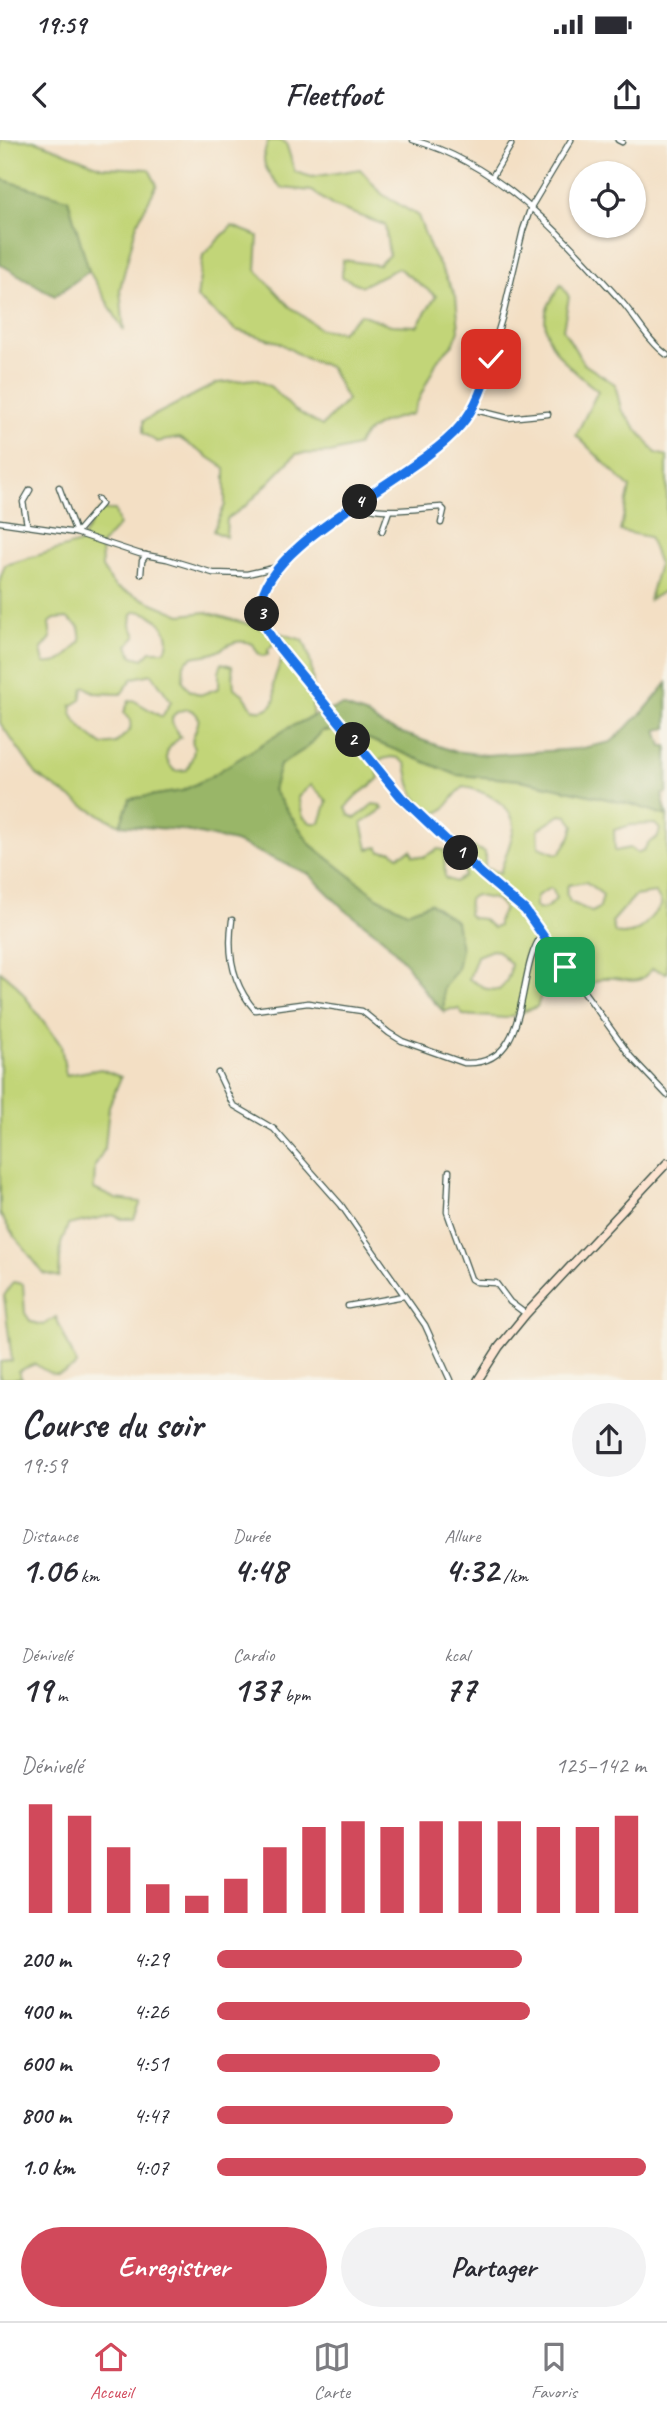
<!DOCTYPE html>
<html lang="fr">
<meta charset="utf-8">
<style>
body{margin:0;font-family:Caveat,sans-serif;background:#f2f2f3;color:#2b2b33;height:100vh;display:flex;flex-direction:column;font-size:26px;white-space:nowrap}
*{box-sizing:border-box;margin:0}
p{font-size:23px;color:#7c7c81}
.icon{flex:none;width:38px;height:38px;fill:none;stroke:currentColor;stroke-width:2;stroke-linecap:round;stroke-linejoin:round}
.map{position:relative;height:1240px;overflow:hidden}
.side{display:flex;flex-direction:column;background:#fff;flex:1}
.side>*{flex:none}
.tools{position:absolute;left:569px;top:21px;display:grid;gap:14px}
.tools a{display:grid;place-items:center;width:77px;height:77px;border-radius:50%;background:#fff;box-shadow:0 2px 5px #0004;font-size:35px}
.pin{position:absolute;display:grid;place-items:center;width:60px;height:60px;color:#fff;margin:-30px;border-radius:14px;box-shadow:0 4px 10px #0006}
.km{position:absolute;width:35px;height:35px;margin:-18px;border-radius:50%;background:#222;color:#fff;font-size:19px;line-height:35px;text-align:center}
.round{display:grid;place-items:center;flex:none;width:74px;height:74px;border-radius:37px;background:#f2f2f3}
.head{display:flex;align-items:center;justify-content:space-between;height:119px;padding:0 21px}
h1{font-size:38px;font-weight:600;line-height:52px}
.metrics{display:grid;grid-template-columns:repeat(3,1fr);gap:10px;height:119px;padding:7px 21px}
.metrics div{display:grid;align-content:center}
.metrics b{font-size:35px;font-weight:600}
.metrics small{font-size:19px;font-weight:400}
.metrics p{font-size:19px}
.chart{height:196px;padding:14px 21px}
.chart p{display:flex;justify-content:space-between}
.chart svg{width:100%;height:126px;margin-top:7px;stroke:#d1495b;stroke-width:6}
.cta{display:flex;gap:14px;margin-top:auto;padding:14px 21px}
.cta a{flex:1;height:80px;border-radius:42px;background:#d1495b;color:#fff;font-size:28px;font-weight:600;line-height:80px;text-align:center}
.cta a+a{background:#f2f2f3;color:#2b2b33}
ul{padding:0 21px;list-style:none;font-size:23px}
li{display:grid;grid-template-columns:112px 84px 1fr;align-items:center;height:52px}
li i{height:18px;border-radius:9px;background:#d1495b}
.status{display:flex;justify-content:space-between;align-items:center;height:49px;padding:0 35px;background:#fff;direction:ltr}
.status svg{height:19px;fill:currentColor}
header{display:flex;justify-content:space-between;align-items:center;height:91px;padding:0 21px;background:#fff;font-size:32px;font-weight:600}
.dock{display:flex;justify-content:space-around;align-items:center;height:98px;border-top:2px solid #e1e1e2;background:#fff;font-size:19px;color:#7c7c81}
.dock a{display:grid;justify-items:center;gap:4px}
.dock .on{color:#d1495b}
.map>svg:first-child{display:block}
.green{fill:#c2d578;stroke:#708956;stroke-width:2;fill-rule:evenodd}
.forest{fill:#99b668;stroke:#5c7a4e;stroke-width:2}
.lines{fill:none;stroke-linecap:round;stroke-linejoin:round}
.street-casing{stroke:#3f554a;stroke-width:7}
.secondary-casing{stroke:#3f554a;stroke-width:10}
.street{stroke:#fff;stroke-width:4.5}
.secondary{stroke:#fde4d1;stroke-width:7}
.route-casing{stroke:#fff;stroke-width:14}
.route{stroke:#1a73e8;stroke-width:9}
</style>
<div class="status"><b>19:59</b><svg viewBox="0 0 49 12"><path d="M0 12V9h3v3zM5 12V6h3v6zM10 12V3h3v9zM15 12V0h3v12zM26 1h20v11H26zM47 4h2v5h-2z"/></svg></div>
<header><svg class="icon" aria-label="back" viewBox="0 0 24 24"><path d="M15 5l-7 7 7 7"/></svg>Fleetfoot<svg class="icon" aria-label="share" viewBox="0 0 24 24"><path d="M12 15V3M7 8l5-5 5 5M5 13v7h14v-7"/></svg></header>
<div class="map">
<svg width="667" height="1240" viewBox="0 0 667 1240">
<rect width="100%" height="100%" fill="#f7f3e8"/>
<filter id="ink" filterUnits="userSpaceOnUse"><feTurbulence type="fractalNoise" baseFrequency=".0143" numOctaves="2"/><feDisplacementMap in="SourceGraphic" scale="14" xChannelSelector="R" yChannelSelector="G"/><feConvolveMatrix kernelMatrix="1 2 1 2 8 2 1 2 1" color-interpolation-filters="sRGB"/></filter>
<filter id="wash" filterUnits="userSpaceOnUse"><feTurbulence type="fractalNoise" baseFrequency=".00686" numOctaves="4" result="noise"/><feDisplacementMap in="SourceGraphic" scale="28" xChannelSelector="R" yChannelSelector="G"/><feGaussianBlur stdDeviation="1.57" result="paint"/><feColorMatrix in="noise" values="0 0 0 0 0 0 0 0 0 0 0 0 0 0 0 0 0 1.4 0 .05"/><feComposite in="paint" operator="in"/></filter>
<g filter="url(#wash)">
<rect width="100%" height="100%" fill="#f3dfc4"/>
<!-- green -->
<g class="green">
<path d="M 0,0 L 34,0 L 102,27 L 149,29 L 157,45 L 137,83 L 120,149 L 124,191 L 89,131 L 68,59 L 0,39 Z"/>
<path d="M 269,0 L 280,0 L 286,3 L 295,32 L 312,37 L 360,29 L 382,54 L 418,76 L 431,110 L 456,156 L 459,190 L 454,203 L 438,219 L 412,274 C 391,279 367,285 357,306 L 330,313 L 296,314 L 247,365 L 227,379 L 226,397 L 213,391 L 225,365 L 225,328 L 179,298 L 157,302 L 143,293 L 143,281 L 217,243 L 255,239 L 270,246 L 293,269 L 322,286 L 347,260 L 330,227 L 305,218 L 278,202 L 236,190 L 197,158 L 203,115 L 232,86 L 258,96 L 256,130 L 289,166 L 320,189 L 341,192 L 360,174 L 391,185 L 417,186 L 436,156 L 398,128 L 362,146 L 342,137 L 343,120 L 378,125 L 389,115 L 385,85 L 333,66 L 312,51 L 282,48 C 266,32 258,22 269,0 Z"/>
<path d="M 561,144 L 569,157 L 563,189 L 584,224 L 615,244 L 621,269 L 656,313 L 667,316 L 667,449 L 649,460 L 659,424 L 649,397 L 620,391 L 630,348 L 576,295 L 598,251 C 577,234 539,206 546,173 C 547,164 557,152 561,144 Z"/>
<path d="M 99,370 L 115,370 L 119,385 L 101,405 L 102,428 L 115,447 L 181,475 L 206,472 L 303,500 C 315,523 313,552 312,577 L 288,589 L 210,637 L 182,651 L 130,659 L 120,685 L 85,667 L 37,635 L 0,583 L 0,439 L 5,425 L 80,403 ZM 136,471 C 155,472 175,492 165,511 L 151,511 L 143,519 L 132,516 L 128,505 L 136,496 L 131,485 L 132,474 ZM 67,478 L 79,487 L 81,501 C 68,513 65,525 44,523 L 41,510 L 51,498 L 49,483 L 55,479 ZM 275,499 L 284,503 C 286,519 277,526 274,541 C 272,546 276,552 275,558 C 273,569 262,572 253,569 L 243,554 L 234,548 L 232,526 L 222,523 L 219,532 L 219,548 L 200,555 L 189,550 L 183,541 L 184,524 C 191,514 199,517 210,514 C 228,510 229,496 253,504 L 258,513 L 263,516 L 268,514 L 268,509 L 272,506 ZM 152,534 L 171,561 L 162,577 L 133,560 L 129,561 L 124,572 L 131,581 L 130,590 L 116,603 L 103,605 C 90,596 72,584 71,566 L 81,560 L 83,549 L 86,547 L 95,553 L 121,554 L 133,538 ZM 188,569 C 205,575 197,585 193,597 C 191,604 193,601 194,608 C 194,616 190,623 187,630 L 175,631 C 160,617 167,607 181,597 C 168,582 168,572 188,569 Z"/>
<path d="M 322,591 L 349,591 L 457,635 L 521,640 L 634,665 L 667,676 L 667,833 L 652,829 C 634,851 627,835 605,838 C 596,839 583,850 575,855 L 555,845 L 544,848 L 537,867 L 505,878 L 463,875 L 459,869 L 451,869 L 444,872 L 443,848 L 457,829 L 407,772 L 377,757 L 311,705 L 273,650 L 280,625 L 308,607 ZM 391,617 L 398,618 L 406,624 L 410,644 L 419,664 L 432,675 C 448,672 451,655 464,647 C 482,650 511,663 514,685 C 515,693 503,722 500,733 L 485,728 L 485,712 L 469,706 L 465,710 L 464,736 L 455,742 L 445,738 L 444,710 L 438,709 L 423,717 L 413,716 L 411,710 L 398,716 L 392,711 L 381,711 L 378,707 L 368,709 L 362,683 L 383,669 L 379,665 L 373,664 L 356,678 L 349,675 L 346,668 C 352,655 369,649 379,638 L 375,621 ZM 311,645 L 327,661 L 320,683 L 311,683 L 303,677 L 298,657 ZM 560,675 L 567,676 L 574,685 L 571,696 L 560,713 L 557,714 L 539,707 L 538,690 ZM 655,684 L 660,689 L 658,697 L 648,703 L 644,710 L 637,713 L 630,708 L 615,711 L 614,690 L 631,685 ZM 586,742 L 603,755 L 600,767 L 592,772 L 570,762 L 566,753 L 568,745 ZM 550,748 L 553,750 L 556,759 C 551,765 545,771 537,769 L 535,765 L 537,756 ZM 655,753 C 666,767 661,766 652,776 C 643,788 632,797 615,793 L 612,782 L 635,756 ZM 475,755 C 488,760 497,755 504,769 L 498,781 L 498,786 L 493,788 L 483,779 L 472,778 L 468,774 L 469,759 ZM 492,810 L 498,811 L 511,824 C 510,834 507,844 499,850 L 487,849 L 469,839 L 477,816 Z"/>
<path d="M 0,831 L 15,843 L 61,905 L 66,935 L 101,929 L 121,937 L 109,966 L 105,1008 L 95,1026 L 94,1049 L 116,1059 L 141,1062 L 134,1079 L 122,1079 L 113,1075 L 68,1085 L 61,1104 L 59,1137 L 43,1133 C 29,1113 12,1096 0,1074 Z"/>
<path d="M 13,1142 L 23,1144 L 25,1173 L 31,1182 L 43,1185 L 56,1177 L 77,1225 C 58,1238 53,1237 35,1224 L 18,1231 L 22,1239 L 0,1239 L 0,1222 L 12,1221 L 4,1156 Z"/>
</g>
<!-- forest -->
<g class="forest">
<path d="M 0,39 L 68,59 L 89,131 L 55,156 L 0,124 Z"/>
<path d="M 667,543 L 667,588 L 657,590 L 662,606 L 667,606 L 667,652 L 662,655 L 667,676 L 634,665 L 521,640 L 457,635 L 349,591 L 322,591 L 308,607 L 280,625 L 273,650 L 311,705 L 377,757 L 407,772 L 430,763 L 456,781 L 461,809 L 457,829 L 443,848 L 444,872 L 426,853 L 404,821 L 383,798 L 344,769 L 309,734 L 235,702 L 181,690 L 120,685 L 130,659 L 182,651 L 210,637 L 288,588 L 320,573 L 342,566 L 365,574 L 385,587 L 453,611 L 487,615 L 578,609 L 611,602 L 644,571 Z"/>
</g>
</g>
<g filter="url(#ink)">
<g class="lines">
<!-- street casing -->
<g class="street-casing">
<g id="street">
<path d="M 413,0 C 502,25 562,96 622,162 C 636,178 649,202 667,215"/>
<path d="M 571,0 L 531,67 L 523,90 L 504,171 L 481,249 L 472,269 L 460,286 L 436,309 L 326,384 L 292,413 L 278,426 L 266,448 L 262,458 L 261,470 L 265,485 L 276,504 L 344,591 L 401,657 L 528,774 L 631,917 L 667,955"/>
<path d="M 618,0 L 622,2"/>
<path d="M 492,37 L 511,5"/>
<path d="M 472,269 L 508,278 L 548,274"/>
<path d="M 59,347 L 76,393 L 101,364 L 98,359"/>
<path d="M 358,363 C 376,376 419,368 441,367 L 444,370 L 441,383"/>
<path d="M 0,382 L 76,393 L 140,414 L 167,419 L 213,433 L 247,434 L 278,427"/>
<path d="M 27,384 L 23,362 L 30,350"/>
<path d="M 382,391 L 389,371"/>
<path d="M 141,434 L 142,421 L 146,415"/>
<path d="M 232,780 C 227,813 232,844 255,870 L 308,863 L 362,871 L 389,893 L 402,901 L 464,923 C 534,927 514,831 542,795"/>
<path d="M 218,933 L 233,965 L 274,989 L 341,1065 L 425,1185 L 450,1240"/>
<path d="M 449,1031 L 447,1072 L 471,1139 L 476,1142 L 496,1143 L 510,1162 L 526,1174"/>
<path d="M 348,1166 L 404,1156"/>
</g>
</g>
<!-- secondary casing -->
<g class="secondary-casing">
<path id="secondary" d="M 478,1240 L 499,1207 L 526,1174 L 667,1023"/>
</g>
<!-- street -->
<use href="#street" class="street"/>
<!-- secondary -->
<use href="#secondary" class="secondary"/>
</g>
</g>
<g class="lines" filter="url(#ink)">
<!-- route casing -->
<g class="route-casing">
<path id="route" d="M 491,219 C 484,243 477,267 460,286 C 420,336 264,401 261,465 C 260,479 268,493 276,504 L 386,639 L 401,657 L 482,734 L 525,770 L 565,827"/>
</g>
<!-- route -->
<use href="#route" class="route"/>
</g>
</svg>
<div class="tools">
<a><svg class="icon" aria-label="locate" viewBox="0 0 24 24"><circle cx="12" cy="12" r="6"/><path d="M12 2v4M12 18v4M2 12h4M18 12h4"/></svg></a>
</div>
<div class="pin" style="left:565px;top:827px;background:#1e9e55"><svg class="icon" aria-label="arrive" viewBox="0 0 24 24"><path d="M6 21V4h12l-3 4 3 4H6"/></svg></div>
<div class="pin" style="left:491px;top:219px;background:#d93025"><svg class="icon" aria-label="check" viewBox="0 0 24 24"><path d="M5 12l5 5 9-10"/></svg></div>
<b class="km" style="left:461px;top:713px">1</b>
<b class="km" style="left:353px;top:600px">2</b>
<b class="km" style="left:262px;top:474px">3</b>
<b class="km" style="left:360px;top:362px">4</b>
</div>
<section class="side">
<div class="head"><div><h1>Course du soir</h1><p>19:59</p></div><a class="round"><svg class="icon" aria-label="share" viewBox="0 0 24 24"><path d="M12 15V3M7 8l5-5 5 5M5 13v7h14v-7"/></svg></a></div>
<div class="metrics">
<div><p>Distance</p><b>1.06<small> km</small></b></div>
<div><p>Durée</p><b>4:48</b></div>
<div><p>Allure</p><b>4:32<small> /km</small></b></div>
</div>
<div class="metrics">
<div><p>Dénivelé</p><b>19<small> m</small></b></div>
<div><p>Cardio</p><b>137<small> bpm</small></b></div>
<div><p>kcal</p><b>77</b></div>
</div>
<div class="chart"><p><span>Dénivelé</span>125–142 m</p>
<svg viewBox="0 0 160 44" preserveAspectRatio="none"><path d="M5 44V6M15 44V10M25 44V21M35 44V34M45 44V38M55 44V32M65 44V21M75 44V14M85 44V12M95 44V14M105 44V12M115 44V12M125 44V12M135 44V14M145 44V14M155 44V10"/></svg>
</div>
<ul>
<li><b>200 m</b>4:29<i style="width:71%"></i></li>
<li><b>400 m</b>4:26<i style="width:73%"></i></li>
<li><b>600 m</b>4:51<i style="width:52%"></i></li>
<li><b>800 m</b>4:47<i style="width:55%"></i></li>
<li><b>1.0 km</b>4:07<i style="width:100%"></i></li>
</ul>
<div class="cta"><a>Enregistrer</a><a>Partager</a></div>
</section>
<nav class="dock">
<a class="on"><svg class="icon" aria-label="home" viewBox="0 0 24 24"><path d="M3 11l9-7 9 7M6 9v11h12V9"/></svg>Accueil</a>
<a><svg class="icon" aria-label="map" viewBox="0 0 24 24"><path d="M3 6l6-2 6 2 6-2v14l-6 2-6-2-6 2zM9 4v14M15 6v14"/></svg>Carte</a>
<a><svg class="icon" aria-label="saved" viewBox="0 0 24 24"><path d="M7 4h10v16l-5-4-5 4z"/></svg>Favoris</a>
</nav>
